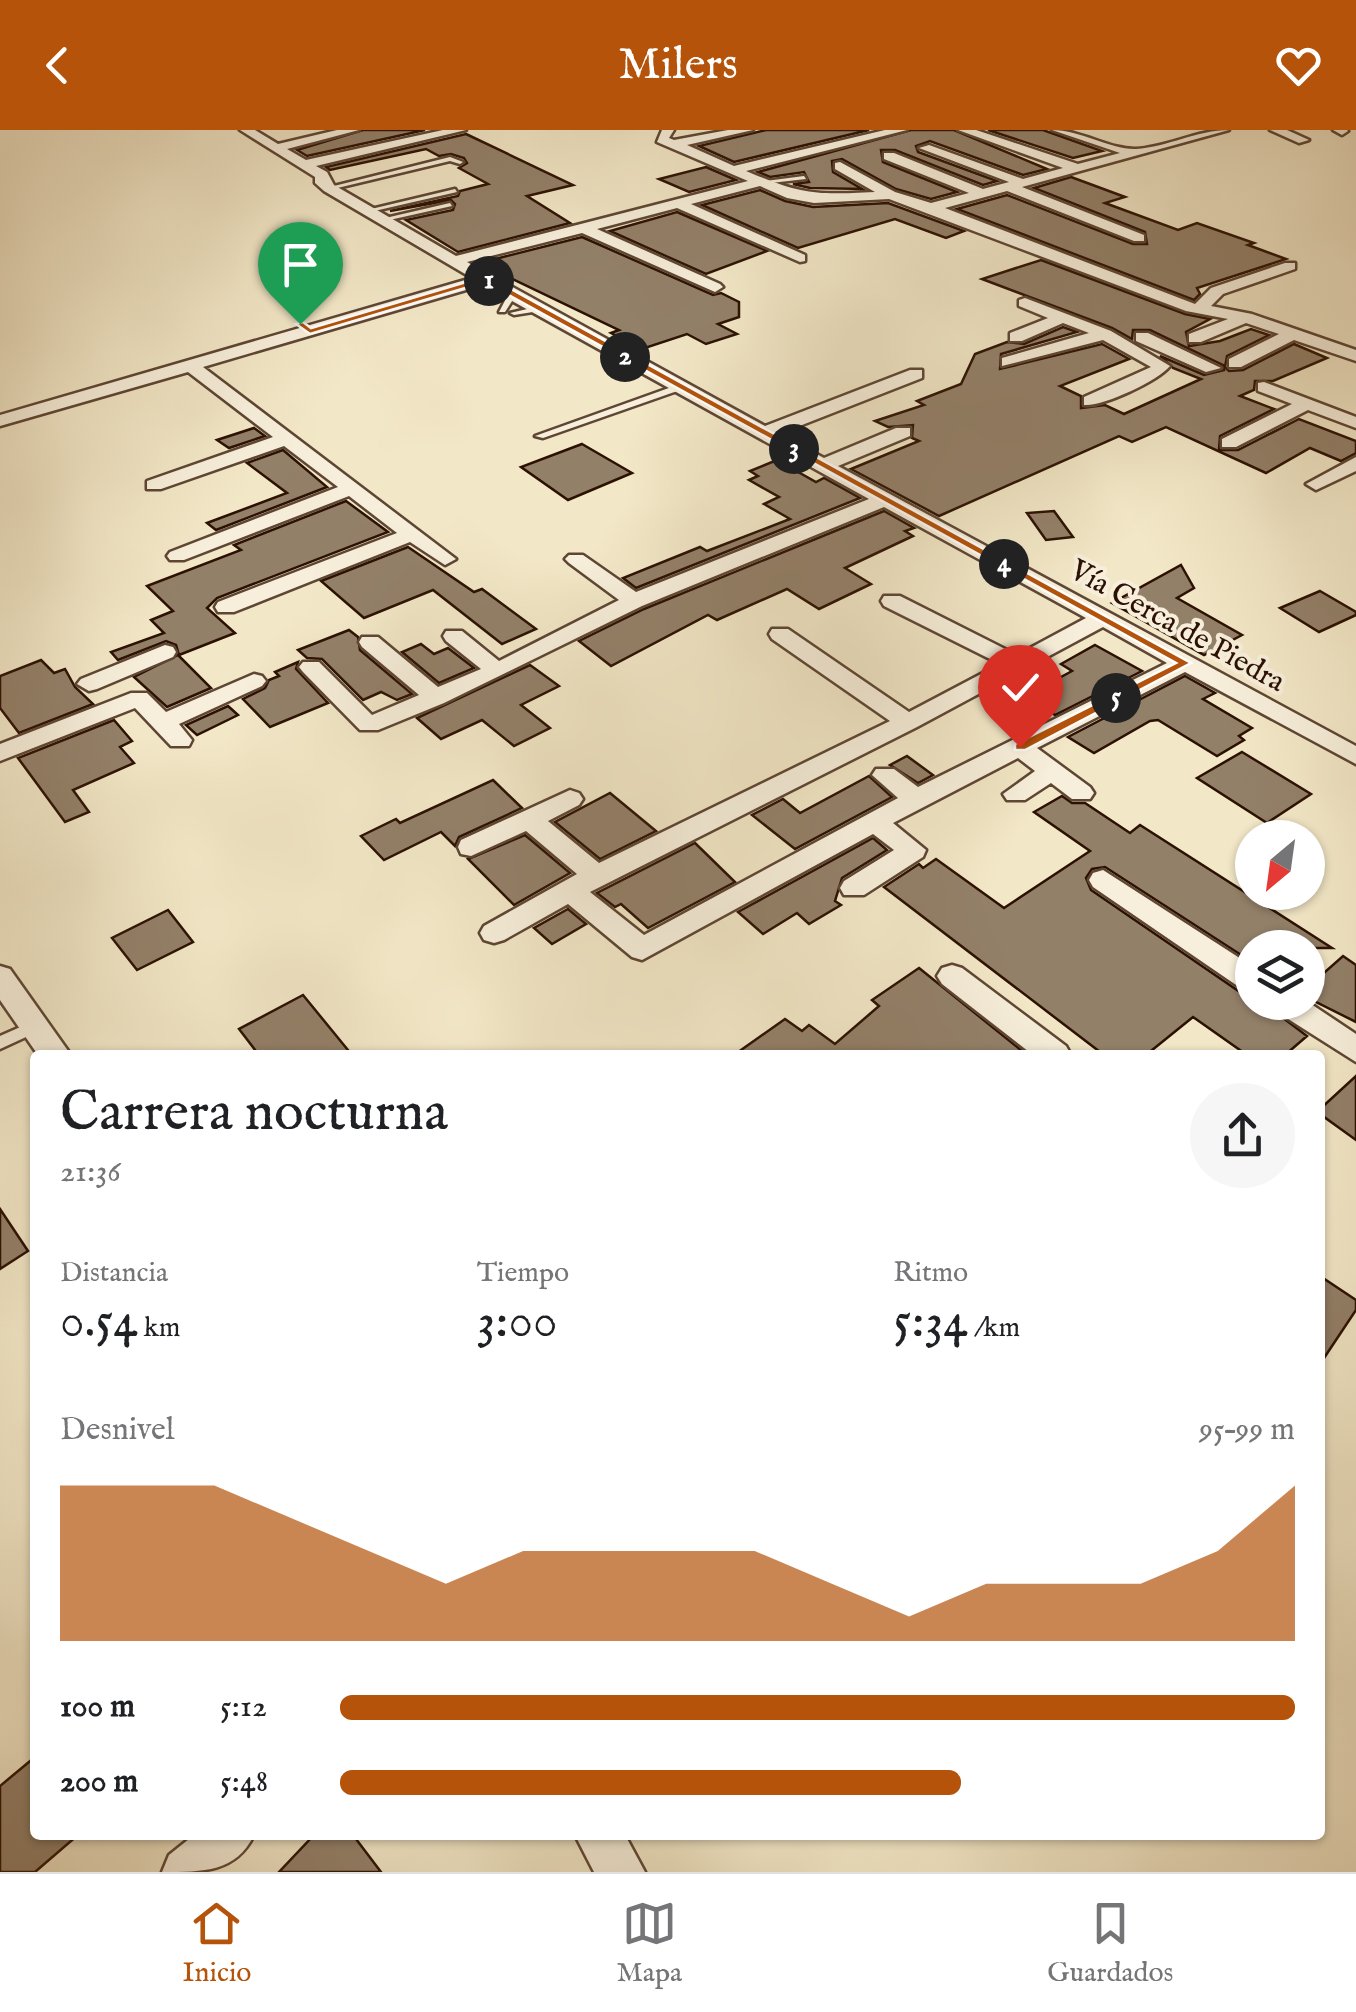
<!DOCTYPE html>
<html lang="es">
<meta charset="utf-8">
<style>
body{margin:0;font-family:"IM FELL English",serif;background:#f6f6f6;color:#202124;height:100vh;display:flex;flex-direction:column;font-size:38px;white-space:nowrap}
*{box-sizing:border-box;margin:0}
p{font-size:32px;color:#757577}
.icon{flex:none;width:55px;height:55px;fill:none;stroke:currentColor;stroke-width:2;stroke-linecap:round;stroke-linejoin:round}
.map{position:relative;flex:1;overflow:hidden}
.panel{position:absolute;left:30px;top:920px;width:1295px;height:790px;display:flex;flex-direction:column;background:#fff;border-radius:10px;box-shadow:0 2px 8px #0004}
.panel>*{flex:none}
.needle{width:65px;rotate:209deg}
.controls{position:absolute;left:1235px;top:690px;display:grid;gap:20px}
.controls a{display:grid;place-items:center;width:90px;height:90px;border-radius:50%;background:#fff;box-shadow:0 2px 8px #0004;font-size:50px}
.pin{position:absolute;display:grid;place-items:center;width:85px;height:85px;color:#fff;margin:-102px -42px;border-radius:50% 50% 50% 0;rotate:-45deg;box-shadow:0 0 10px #0007}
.pin .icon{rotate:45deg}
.km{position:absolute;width:50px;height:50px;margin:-25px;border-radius:50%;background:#222;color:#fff;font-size:28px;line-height:50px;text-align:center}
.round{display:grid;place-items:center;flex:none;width:105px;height:105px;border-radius:52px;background:#f6f6f6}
.overview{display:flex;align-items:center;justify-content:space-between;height:170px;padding:0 30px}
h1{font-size:55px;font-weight:600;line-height:75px}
.figures{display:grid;grid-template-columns:repeat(3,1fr);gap:15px;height:170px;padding:10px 30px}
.figures div{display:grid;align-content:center}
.figures b{font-size:50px;font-weight:600}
.figures small{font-size:28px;font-weight:400}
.figures p{font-size:28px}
.chart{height:280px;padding:20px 30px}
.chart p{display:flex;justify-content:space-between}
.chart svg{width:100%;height:180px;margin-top:10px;fill:#b45309;opacity:.7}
ul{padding:0 30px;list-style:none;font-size:32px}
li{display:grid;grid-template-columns:160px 120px 1fr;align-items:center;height:75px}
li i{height:25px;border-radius:12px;background:#b45309}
header{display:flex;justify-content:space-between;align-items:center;height:130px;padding:0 30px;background:#b45309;color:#fff;font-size:45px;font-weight:600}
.tabs{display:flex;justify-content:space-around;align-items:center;height:140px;border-top:2px solid #e0e0e0;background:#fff;font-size:28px;color:#757577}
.tabs a{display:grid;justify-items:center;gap:5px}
.tabs .current{color:#b45309}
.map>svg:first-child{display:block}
.building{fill:#938069;stroke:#2c1103;stroke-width:2.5}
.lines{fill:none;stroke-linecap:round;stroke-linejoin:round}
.service-casing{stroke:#5e4634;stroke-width:5}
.minor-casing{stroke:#5e4634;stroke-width:5}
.service{fill:#f7efdb;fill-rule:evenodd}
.minor{fill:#f7efdb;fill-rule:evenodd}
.route{fill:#b45309;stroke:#fff;stroke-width:2.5}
.labels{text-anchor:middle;stroke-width:8;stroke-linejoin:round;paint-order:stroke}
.far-street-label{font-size:30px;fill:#2c1103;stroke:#f7efdb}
</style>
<header><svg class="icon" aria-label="back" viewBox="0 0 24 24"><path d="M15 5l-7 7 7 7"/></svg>Milers<svg class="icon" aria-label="heart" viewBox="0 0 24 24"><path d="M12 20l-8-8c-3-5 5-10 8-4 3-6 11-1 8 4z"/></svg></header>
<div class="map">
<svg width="1356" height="1742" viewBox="0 0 1356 1742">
<rect width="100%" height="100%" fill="#f2e7c7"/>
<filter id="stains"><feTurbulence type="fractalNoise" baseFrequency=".002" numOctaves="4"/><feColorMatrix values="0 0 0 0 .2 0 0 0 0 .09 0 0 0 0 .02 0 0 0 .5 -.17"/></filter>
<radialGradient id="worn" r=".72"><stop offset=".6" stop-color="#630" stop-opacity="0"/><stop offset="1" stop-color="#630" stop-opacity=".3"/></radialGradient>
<!-- building -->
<g class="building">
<path d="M 363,0 L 425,0 L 307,26 L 297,20 Z"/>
<path d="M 766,0 L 869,0 L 734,32 L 699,16 Z"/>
<path d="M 911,0 L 954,0 L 1047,39 L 1023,45 L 930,11 L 916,16 L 918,22 L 997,51 L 983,55 L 895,20 L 881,20 L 883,32 L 957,62 L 931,69 L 896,59 L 842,29 L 832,31 L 833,42 L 862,59 L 810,58 L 793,54 L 809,52 L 804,42 L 770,47 L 758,42 Z"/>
<path d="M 988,0 L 1043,0 L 1102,21 L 1073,28 Z"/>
<path d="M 466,4 L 573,55 L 527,66 L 570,93 L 458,122 L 406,90 L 453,80 L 455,74 L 451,70 L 390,81 L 458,66 L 460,61 L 488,54 L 459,38 L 467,33 L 464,28 L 451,24 L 439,26 L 426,19 L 330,40 L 326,37 Z"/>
<path d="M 706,37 L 736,50 L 689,62 L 659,49 Z"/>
<path d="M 1071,47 L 1125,67 L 1105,73 L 1178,100 L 1197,93 L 1254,113 L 1248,115 L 1286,129 L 1197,158 L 1200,164 L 1194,170 L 957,79 L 1007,65 L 1133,114 L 1147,114 L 1145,102 L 1034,58 Z"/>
<path d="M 760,60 L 785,71 L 813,77 L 888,73 L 964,101 L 946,108 L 895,89 L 798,118 L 702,75 Z"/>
<path d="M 677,82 L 767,121 L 706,144 L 610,101 Z"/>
<path d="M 582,107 L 713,165 L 721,163 L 739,172 L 739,187 L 718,194 L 737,204 L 706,214 L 687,204 L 642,219 L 611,203 L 619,200 L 479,133 Z"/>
<path d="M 1041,130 L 1185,184 L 1210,189 L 1186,202 L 1189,216 L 1220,211 L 1251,199 L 1269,205 L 1227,226 L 1225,237 L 1229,241 L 1243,240 L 1294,214 L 1327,228 L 1273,251 L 1255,251 L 1254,260 L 1240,266 L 1274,279 L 1220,306 L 1219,320 L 1238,320 L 1299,289 L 1356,311 L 1356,323 L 1341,331 L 1310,318 L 1266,343 L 1166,297 L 1132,312 L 1119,306 L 939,386 L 851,339 L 919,311 L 912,308 L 913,295 L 888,297 L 875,291 L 924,275 L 917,271 L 961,254 L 975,224 L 1007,212 L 1024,214 L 1063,197 L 1077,202 L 1001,224 L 1000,239 L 1102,214 L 1129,229 L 1060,256 L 1081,266 L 1081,278 L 1105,275 L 1124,284 L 1201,249 L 1173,238 L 1160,226 L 1204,245 L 1224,240 L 1223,235 L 1150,200 L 1133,200 L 1132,209 L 1112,198 L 982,149 Z"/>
<path d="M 254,298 L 265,306 L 229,318 L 217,310 Z"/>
<path d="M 582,314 L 632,343 L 568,370 L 521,337 Z"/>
<path d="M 283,320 L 327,357 L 216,400 L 207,393 L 287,363 L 247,333 Z"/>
<path d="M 777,330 L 816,352 L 824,348 L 860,368 L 636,458 L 623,448 L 700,417 L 707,421 L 790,389 L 764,374 L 779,367 L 749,350 L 758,346 L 750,341 Z"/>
<path d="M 346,371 L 388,402 L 217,468 L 207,478 L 235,503 L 179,525 L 176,515 L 166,511 L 118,530 L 111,522 L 164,503 L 151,490 L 173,481 L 147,456 L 241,420 L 234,415 Z"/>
<path d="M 884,381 L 914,398 L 905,401 L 913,406 L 845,438 L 871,454 L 819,479 L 787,459 L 717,490 L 708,485 L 611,536 L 579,511 L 644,479 Z"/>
<path d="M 1054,381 L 1073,407 L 1046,410 L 1027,383 Z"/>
<path d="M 408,417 L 474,462 L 482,459 L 536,499 L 502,514 L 433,460 L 364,488 L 321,451 Z"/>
<path d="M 1181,435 L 1194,458 L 1177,468 L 1242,505 L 1204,525 L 1112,473 Z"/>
<path d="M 1320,461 L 1356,482 L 1356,485 L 1319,502 L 1280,478 Z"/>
<path d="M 349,500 L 358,507 L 360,520 L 412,564 L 397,570 L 381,562 L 363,570 L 322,529 L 307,528 L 298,520 Z"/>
<path d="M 421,514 L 434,524 L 448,518 L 474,538 L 439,553 L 402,522 Z"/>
<path d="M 1095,515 L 1142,541 L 1055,585 L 1026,566 L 1072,541 L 1061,534 Z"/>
<path d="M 178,525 L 211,558 L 167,577 L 134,547 Z"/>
<path d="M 41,530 L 54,543 L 65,539 L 75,557 L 93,574 L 19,603 L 0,578 L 0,546 Z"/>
<path d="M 298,532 L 296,539 L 328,573 L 270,597 L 243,569 L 265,558 L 269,550 L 279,546 L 275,542 Z"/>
<path d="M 530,535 L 559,556 L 521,575 L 550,598 L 514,616 L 482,590 L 441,609 L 417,588 Z"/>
<path d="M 1185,546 L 1215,563 L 1203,569 L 1252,598 L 1239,606 L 1244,610 L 1217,626 L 1158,590 L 1150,591 L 1094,623 L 1068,607 Z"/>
<path d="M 228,576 L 238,585 L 197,605 L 186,595 Z"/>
<path d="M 114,590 L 132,611 L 120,617 L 134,633 L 73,660 L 89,682 L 65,692 L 18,628 Z"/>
<path d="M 1242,622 L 1311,664 L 1267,693 L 1197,648 Z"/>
<path d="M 907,626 L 933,645 L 918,653 L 890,635 Z"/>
<path d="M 869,646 L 892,667 L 795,719 L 752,685 L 783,669 L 800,683 Z"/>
<path d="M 493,650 L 522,678 L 459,707 L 455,716 L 441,702 L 384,730 L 361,706 L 396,689 L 400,693 Z"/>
<path d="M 610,663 L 656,701 L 600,729 L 555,692 Z"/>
<path d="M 1062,666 L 1072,673 L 1085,673 L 1130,703 L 1140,695 L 1332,818 L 1252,818 L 1252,832 L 1105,737 L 1092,739 L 1086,748 L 1091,760 L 1240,862 L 1252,865 L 1252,872 L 1262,872 L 1307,906 L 1285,925 L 1247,925 L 1193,887 L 1146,925 L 1104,925 L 884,757 L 919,734 L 923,738 L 936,729 L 1004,778 L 1090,721 L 1034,682 Z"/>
<path d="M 525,705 L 570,743 L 514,775 L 468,729 Z"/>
<path d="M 873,708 L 887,720 L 842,748 L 835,771 L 841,775 L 809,794 L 797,783 L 763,804 L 738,782 Z"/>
<path d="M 695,713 L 735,752 L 648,798 L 621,774 L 615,777 L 597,763 Z"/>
<path d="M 568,779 L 586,794 L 552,814 L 534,798 Z"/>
<path d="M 168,780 L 193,812 L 137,840 L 112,808 Z"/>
<path d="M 1343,826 L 1356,835 L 1356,892 L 1308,868 L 1308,857 Z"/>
<path d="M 919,838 L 1027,925 L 734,925 L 785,889 L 802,901 L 809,895 L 835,914 L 879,876 L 872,870 Z"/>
<path d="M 303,865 L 352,925 L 259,925 L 239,899 Z"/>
<path d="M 1356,946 L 1356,1010 L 1320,984 L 1320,979 Z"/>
<path d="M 0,1079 L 28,1121 L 0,1139 Z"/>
<path d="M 1320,1146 L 1356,1170 L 1356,1180 L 1320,1234 Z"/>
<path d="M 35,1627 L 35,1705 L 78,1705 L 35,1742 L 0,1742 L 0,1656 Z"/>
<path d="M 314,1705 L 353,1705 L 381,1742 L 279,1742 Z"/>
</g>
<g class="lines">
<!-- service casing -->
<g class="service-casing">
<g id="service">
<path d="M 450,27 L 463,32 L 460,34 L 450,31 L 329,60 L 326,58 Z"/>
<path d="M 804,46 L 806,49 L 761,54 L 758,52 Z"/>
<path d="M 455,59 L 457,62 L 370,82 L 367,80 Z"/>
<path d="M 450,73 L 452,76 L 385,91 L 381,89 Z"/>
<path d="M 509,163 L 516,165 L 505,182 L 499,182 Z"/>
<path d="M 536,177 L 539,177 L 539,181 L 514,185 L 510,183 Z"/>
<path d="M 680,254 L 684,257 L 683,259 L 543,308 L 535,306 Z"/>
<path d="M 34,891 L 39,893 L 42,897 L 39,901 L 0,919 L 0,906 Z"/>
</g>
</g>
<!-- minor casing -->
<g class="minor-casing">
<g id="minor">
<path d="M 240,0 L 255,0 L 278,14 L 337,0 L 359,0 L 287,19 L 306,30 L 443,0 L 466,0 L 316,36 L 327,42 L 334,55 L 456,126 L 748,51 L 657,12 L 662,0 L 674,0 L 669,8 L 674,10 L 728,0 L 753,0 L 687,15 L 734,36 L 885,0 L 907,0 L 746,41 C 803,65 814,65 875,62 L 835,39 L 835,33 L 840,32 L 895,62 L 931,73 L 969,63 L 884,29 L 884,23 L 894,23 L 983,59 L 1009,52 L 919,18 L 929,15 L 1023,49 L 1063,38 L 958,0 L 976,0 L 1078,34 L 1120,23 L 1052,0 C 1081,0 1111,20 1136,19 C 1168,17 1197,0 1229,0 L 1022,57 L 1144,105 L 1144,111 L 1134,111 L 1007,61 L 945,78 L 1195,174 L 1211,158 L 1285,133 L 1295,133 L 1295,139 L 1223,164 L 1211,176 L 1252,184 L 1356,220 L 1356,231 L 1294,210 L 1241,237 L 1229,237 L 1229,229 L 1279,204 L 1246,193 L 1201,212 L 1189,212 L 1189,204 L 1228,189 L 1186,181 L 889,69 L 814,73 L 787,68 L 760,56 L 691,74 L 805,125 L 805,131 L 800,132 L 677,78 L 597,99 L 720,154 L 723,157 L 715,162 L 582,103 L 467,132 L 765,296 L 910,240 L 922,240 L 922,248 L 779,304 L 824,328 L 896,298 L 910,298 L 910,306 L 838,336 L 1356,616 L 1356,634 L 1185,542 L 1037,618 L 1090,657 L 1094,663 L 1090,669 L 1072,669 L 1051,653 L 1025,670 L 1007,670 L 1003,664 L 1035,641 L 1018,628 L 893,693 L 926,720 L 923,727 L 864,765 L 844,765 L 840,758 L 844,751 L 894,720 L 873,704 L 642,830 L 632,827 L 568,774 L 504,810 L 494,813 L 484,810 L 480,803 L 484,796 L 577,744 L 526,701 L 471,726 L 461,724 L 458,717 L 461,710 L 570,660 L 579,663 L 583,669 L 579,675 L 548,691 L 599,733 L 890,591 L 772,509 L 769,504 L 772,499 L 788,499 L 909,582 L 1000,534 L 884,476 L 881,471 L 884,466 L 900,466 L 1017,525 L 1086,488 L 884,377 L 642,476 L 444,573 L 378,600 L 360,600 L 303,542 L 299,537 L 303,532 L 319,532 L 372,585 L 419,565 L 362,517 L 359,512 L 362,507 L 378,507 L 438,557 L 481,539 L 446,511 L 443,506 L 446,501 L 462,501 L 499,531 L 619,470 L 569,433 L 565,429 L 569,425 L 583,425 L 636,462 L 869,369 L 483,155 L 203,237 L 456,429 L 445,435 L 410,412 L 234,482 L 218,482 L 215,477 L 218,472 L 397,403 L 349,366 L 184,430 L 170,430 L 167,426 L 170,422 L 338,357 L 284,316 L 161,359 L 147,359 L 147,351 L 273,307 L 188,242 L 0,296 L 0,285 L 472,148 L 324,61 L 315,53 L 315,47 ZM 1103,497 L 1167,533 L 918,657 L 894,639 L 876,639 L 872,645 L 898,668 L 644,805 L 590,762 L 917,597 Z"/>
<path d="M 1270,0 L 1287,0 L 1309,10 L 1299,13 Z"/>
<path d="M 1333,0 L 1347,0 L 1348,1 L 1342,5 Z"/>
<path d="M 1025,168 L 1111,201 L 1170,236 C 1158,251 1102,277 1084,275 L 1084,267 L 1151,237 L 1103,210 L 1002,236 L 1002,228 L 1089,203 L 1063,193 L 1022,211 L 1010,211 L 1010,203 L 1048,188 L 1019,176 L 1019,170 Z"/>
<path d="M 1136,203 L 1148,203 L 1221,238 L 1206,242 L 1136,211 Z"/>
<path d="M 1264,252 L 1356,287 L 1356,298 L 1308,280 L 1236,317 L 1222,317 L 1222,309 L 1292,274 L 1258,261 L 1258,253 Z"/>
<path d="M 1356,327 L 1356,341 L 1316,360 L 1306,354 Z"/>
<path d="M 165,515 L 173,517 L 176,522 L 173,527 L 97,559 L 89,561 L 77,554 L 81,549 Z"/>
<path d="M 254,544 L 262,546 L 266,551 L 262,556 L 179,594 L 192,610 L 189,616 L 171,616 L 135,578 L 0,631 L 0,614 L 131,563 L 147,563 L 166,582 Z"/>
<path d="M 1103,740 L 1252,836 L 1252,862 L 1242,859 L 1093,757 L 1089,750 L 1093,743 Z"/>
<path d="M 952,835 L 962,838 L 1066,916 L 1071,925 L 1033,925 L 942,854 L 937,846 L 942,838 Z"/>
<path d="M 0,836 L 10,839 L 71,925 L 38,925 L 0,870 Z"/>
<path d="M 1270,872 L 1308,872 L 1356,904 L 1356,932 L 1274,880 Z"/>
<path d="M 194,1705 L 254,1705 C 236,1742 204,1742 162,1742 L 169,1725 Z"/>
<path d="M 575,1705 L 625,1705 L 645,1742 L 594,1742 Z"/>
</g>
</g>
<!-- service -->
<use href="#service" class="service"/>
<!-- minor -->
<use href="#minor" class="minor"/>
</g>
<!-- route -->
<path class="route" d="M 483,147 L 489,147 L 1191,533 L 1025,620 L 1015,620 L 1015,614 L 1176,533 L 485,152 L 310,204 L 296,194 L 303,192 L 311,198 Z"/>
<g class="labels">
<!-- far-street labels -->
<g class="far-street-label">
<text transform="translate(1178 495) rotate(29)" y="10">Vía Cerca de Piedra</text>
</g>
</g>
<rect width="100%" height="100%" filter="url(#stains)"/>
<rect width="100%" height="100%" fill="url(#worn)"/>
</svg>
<div class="controls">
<a><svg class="needle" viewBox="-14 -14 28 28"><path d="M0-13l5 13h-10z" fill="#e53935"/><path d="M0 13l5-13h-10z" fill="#757577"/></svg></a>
<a><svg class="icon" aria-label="layers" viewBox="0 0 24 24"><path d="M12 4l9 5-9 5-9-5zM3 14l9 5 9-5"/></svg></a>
</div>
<div class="pin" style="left:300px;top:194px;background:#1e9e55"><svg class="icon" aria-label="arrive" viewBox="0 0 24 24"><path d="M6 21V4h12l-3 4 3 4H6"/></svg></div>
<div class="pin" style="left:1020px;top:617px;background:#d93025"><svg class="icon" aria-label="check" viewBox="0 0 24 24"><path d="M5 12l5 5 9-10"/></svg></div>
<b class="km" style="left:489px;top:151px">1</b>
<b class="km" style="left:625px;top:227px">2</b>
<b class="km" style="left:794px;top:319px">3</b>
<b class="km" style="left:1004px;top:434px">4</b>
<b class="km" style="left:1116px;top:568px">5</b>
<section class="panel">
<div class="overview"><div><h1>Carrera nocturna</h1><p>21:36</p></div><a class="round"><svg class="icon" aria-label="share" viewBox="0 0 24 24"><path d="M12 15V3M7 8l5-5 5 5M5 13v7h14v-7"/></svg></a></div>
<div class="figures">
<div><p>Distancia</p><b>0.54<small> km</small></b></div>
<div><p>Tiempo</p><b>3:00</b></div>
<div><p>Ritmo</p><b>5:34<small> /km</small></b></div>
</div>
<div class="chart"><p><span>Desnivel</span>95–99 m</p>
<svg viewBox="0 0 160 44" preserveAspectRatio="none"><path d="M0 44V6L10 6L20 6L30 14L40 22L50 30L60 22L70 22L80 22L90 22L100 30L110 38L120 30L130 30L140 30L150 22L160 6V44z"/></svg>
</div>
<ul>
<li><b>100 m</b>5:12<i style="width:100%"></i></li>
<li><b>200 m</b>5:48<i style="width:65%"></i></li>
</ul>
</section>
</div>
<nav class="tabs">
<a class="current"><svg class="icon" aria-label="home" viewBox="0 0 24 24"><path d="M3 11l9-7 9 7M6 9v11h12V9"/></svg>Inicio</a>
<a><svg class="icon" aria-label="map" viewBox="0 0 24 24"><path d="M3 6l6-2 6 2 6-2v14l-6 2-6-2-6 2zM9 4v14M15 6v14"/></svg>Mapa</a>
<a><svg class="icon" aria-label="saved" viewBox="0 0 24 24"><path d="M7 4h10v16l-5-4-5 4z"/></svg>Guardados</a>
</nav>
